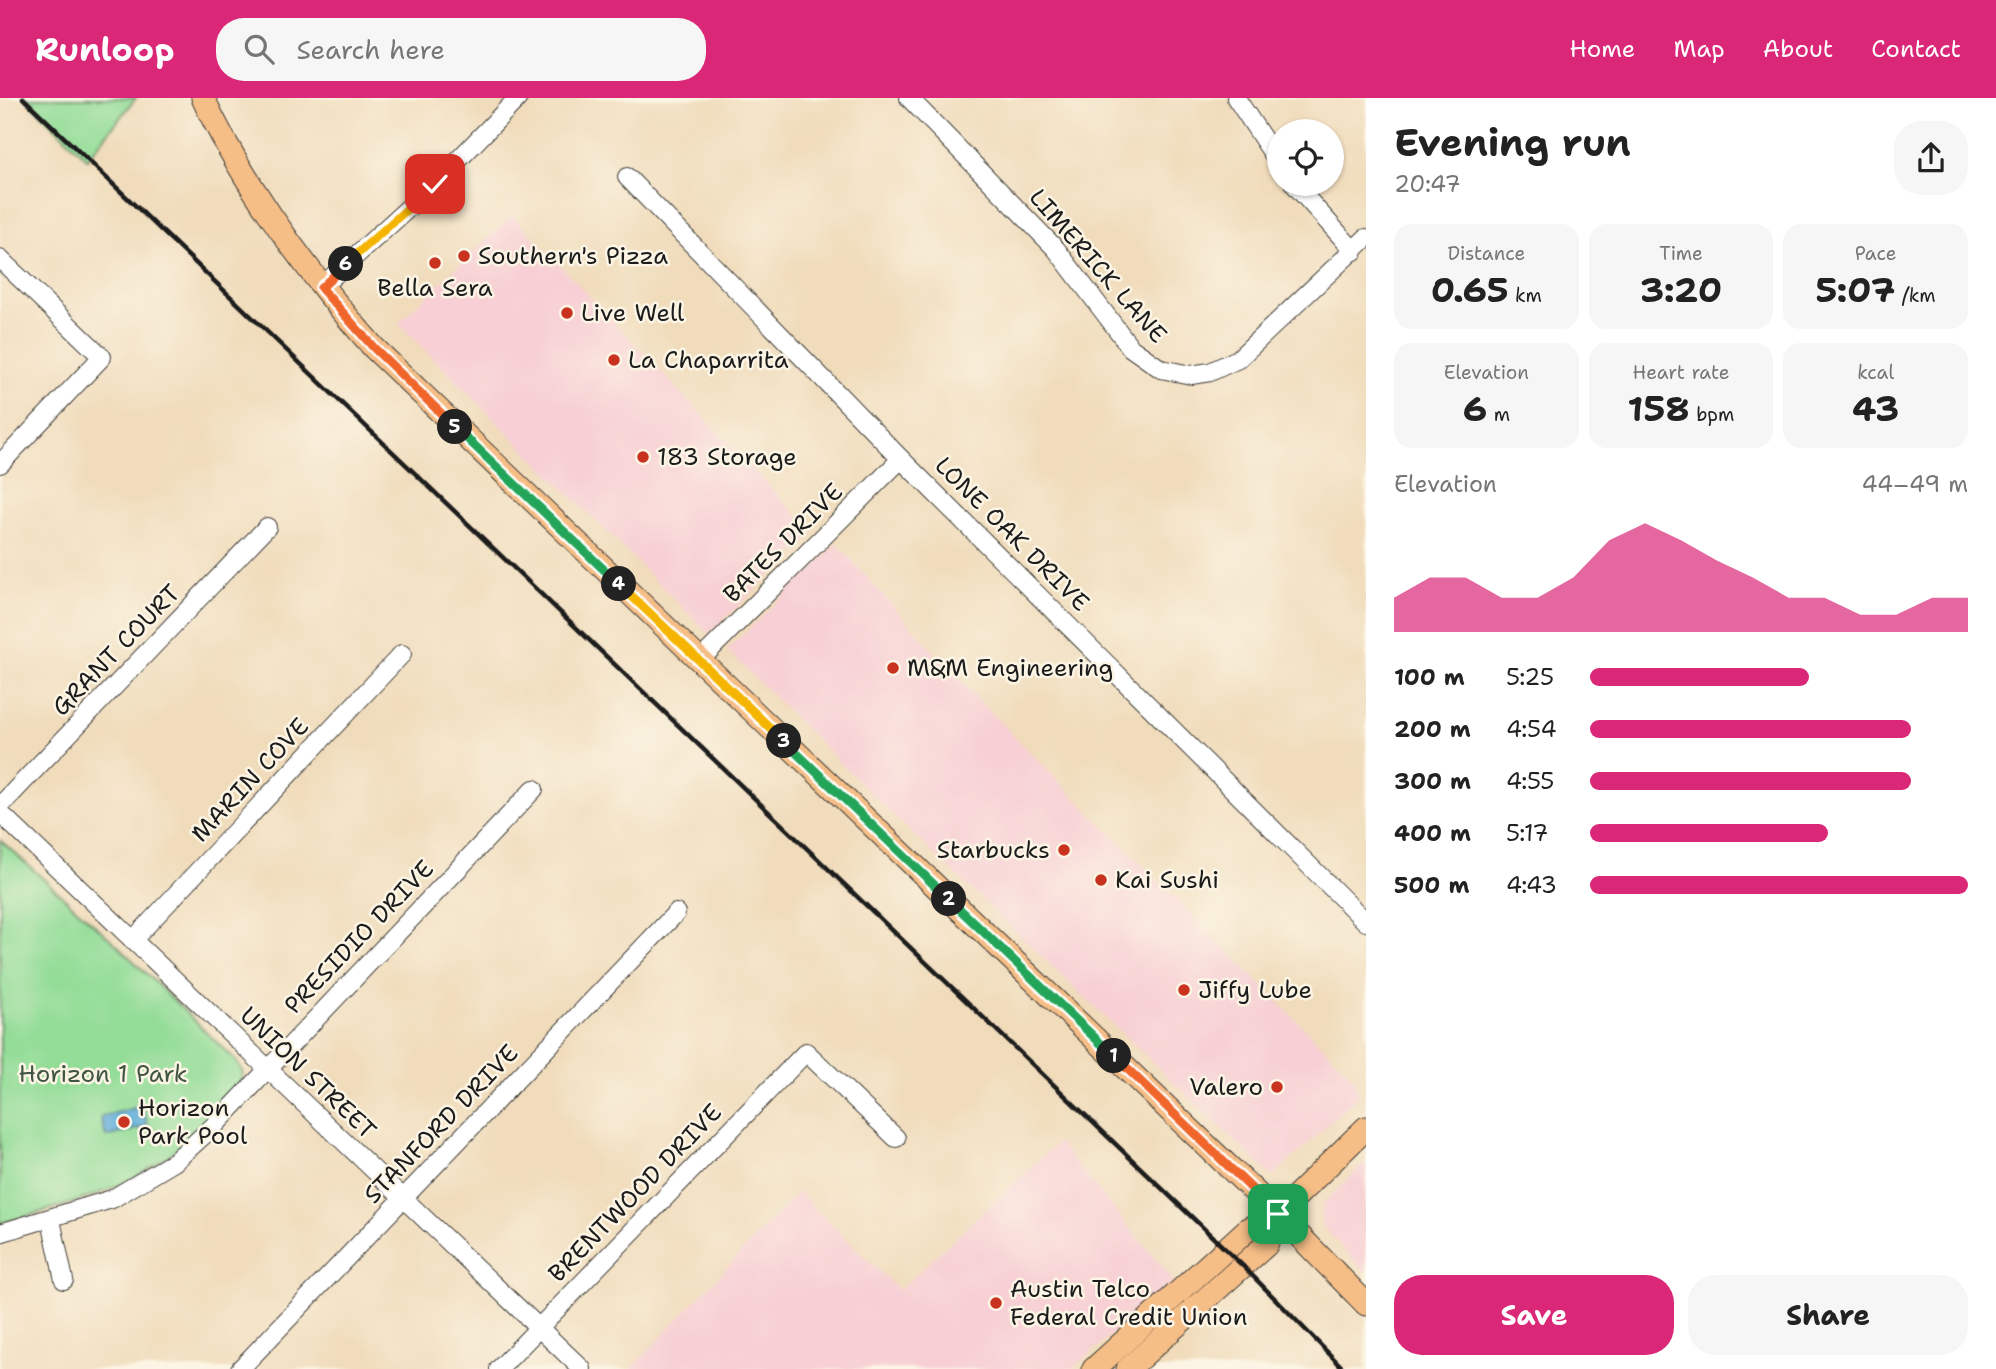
<!DOCTYPE html>
<meta charset="utf-8">
<style>
body{margin:0;font-family:"Shantell Sans",sans-serif;background:#f6f6f6;color:#222;height:100vh;display:flex;flex-direction:column;font-size:26px;white-space:nowrap}
*{box-sizing:border-box;margin:0}
p{font-size:23px;color:#767676}
.icon{flex:none;width:38px;height:38px;fill:none;stroke:currentColor;stroke-width:2;stroke-linecap:round;stroke-linejoin:round}
.map{position:relative;flex:1;overflow:hidden}
.side{display:flex;flex-direction:column;background:#fff;width:630px}
.side>*{flex:none}
.buttons{position:absolute;left:1267px;top:21px;display:grid;gap:14px}
.buttons a{display:grid;place-items:center;width:77px;height:77px;border-radius:50%;background:#fff;box-shadow:0 2px 5px #0004;font-size:35px}
.pin{position:absolute;display:grid;place-items:center;width:60px;height:60px;color:#fff;margin:-30px;border-radius:14px;box-shadow:0 4px 10px #0006}
.km{position:absolute;width:35px;height:35px;margin:-18px;border-radius:50%;background:#222;color:#fff;font-size:19px;line-height:35px;text-align:center}
.round{display:grid;place-items:center;flex:none;width:74px;height:74px;border-radius:28px;background:#f6f6f6}
.headline{display:flex;align-items:center;justify-content:space-between;height:119px;padding:0 28px}
h1{font-size:38px;font-weight:700;line-height:52px}
.metrics{display:grid;grid-template-columns:repeat(3,1fr);gap:10px;height:119px;padding:7px 28px}
.metrics div{display:grid;align-content:center;border-radius:18px;background:#f6f6f6;text-align:center}
.metrics b{font-size:35px;font-weight:700}
.metrics small{font-size:19px;font-weight:400}
.metrics p{font-size:19px}
.chart{height:196px;padding:14px 28px}
.chart p{display:flex;justify-content:space-between}
.chart svg{width:100%;height:126px;margin-top:7px;fill:#db2777;opacity:.7}
.button{display:flex;gap:14px;margin-top:auto;padding:14px 28px}
.button a{flex:1;height:80px;border-radius:28px;background:#db2777;color:#fff;font-size:28px;font-weight:700;line-height:80px;text-align:center}
.button a+a{background:#f6f6f6;color:#222}
ul{padding:0 28px;list-style:none;font-size:23px}
li{display:grid;grid-template-columns:112px 84px 1fr;align-items:center;height:52px}
li i{height:18px;border-radius:9px;background:#db2777}
header{display:flex;align-items:center;gap:42px;box-sizing:border-box;height:98px;padding:0 35px;background:#db2777;color:#fff}
header strong{font-size:33px}
nav{display:flex;gap:38px;margin-inline-start:auto;font-size:24px}
.search{width:490px;height:63px;background:#f6f6f6;display:flex;align-items:center;gap:18px;box-sizing:border-box;padding:0 24px;border-radius:28px;color:#767676;font-size:26px}
main{display:flex;flex:1;min-height:0}
.map>svg:first-child{display:block}
.built{fill:#f7cfd4}
.green{fill:#94dd99;stroke:#587c5a;stroke-width:2}
.water{fill:#62afdb;stroke:#3f667c;stroke-width:2}
.lines{fill:none;stroke-linecap:round;stroke-linejoin:round}
.minor-casing{stroke:#3c3934;stroke-width:20}
.major-casing{stroke:#3c3934;stroke-width:25}
.minor{stroke:#fff;stroke-width:18}
.major{stroke:#f6be87;stroke-width:23}
.rail{stroke:#1c1c1c;stroke-width:4.5}
.split-1-casing{stroke:#fff;stroke-width:14}
.split-2-casing{stroke:#fff;stroke-width:14}
.split-3-casing{stroke:#fff;stroke-width:14}
.split-4-casing{stroke:#fff;stroke-width:14}
.split-5-casing{stroke:#fff;stroke-width:14}
.split-6-casing{stroke:#fff;stroke-width:14}
.split-7-casing{stroke:#fff;stroke-width:14}
.split-1{stroke:#f0652b;stroke-width:9}
.split-2{stroke:#22a559;stroke-width:9}
.split-3{stroke:#22a559;stroke-width:9}
.split-4{stroke:#f5b400;stroke-width:9}
.split-5{stroke:#22a559;stroke-width:9}
.split-6{stroke:#f0652b;stroke-width:9}
.split-7{stroke:#f5b400;stroke-width:9}
.poi-dot{fill:#c8321e;stroke:#fcf5e5;stroke-width:2.5}
.labels{text-anchor:middle;stroke-width:5;stroke-linejoin:round;paint-order:stroke}
.poi-label{font-size:24px;fill:#1c1c1c;stroke:#fcf5e5;text-anchor:start}
.street-label{font-size:24px;fill:#1c1c1c;stroke:#fcf5e5}
.park-label{font-size:24px;fill:#405642;stroke:#fcf5e5}
</style>
<header>
<strong>Runloop</strong>
<div class="search"><svg class="icon" aria-label="search" viewBox="0 0 24 24"><circle cx="10" cy="10" r="6"/><path d="M15 15l6 6"/></svg>Search here</div>
<nav><a>Home</a><a>Map</a><a>About</a><a>Contact</a></nav>
</header>
<main>
<div class="map">
<svg width="1366" height="1271" viewBox="0 0 1366 1271">
<rect width="100%" height="100%" fill="#fcf5e5"/>
<filter id="ink" filterUnits="userSpaceOnUse"><feTurbulence type="fractalNoise" baseFrequency=".0143" numOctaves="2"/><feDisplacementMap in="SourceGraphic" scale="14" xChannelSelector="R" yChannelSelector="G"/><feConvolveMatrix kernelMatrix="1 2 1 2 8 2 1 2 1" color-interpolation-filters="sRGB"/></filter>
<filter id="wash" filterUnits="userSpaceOnUse"><feTurbulence type="fractalNoise" baseFrequency=".00686" numOctaves="4" result="noise"/><feDisplacementMap in="SourceGraphic" scale="28" xChannelSelector="R" yChannelSelector="G"/><feGaussianBlur stdDeviation="1.57" result="paint"/><feColorMatrix in="noise" values="0 0 0 0 0 0 0 0 0 0 0 0 0 0 0 0 0 1.4 0 .05"/><feComposite in="paint" operator="in"/></filter>
<g filter="url(#wash)">
<rect width="100%" height="100%" fill="#f0dcbb"/>
<!-- built -->
<g class="built">
<path d="M 512,117 L 814,435 L 709,536 L 398,225 Z"/>
<path d="M 837,446 L 974,598 L 1354,980 L 1359,997 L 1273,1079 L 872,697 L 727,552 Z"/>
<path d="M 1058,1044 L 1174,1183 L 1072,1271 L 631,1271 L 798,1094 L 899,1192 Z"/>
<path d="M 1366,1064 L 1366,1175 L 1321,1127 L 1322,1106 Z"/>
</g>
<!-- green -->
<g class="green">
<path d="M 25,0 L 136,0 L 87,61 Z"/>
<path d="M 0,742 L 117,847 L 237,964 L 243,975 L 240,987 C 218,1009 198,1033 174,1053 C 124,1094 62,1109 0,1125 Z"/>
</g>
<!-- water -->
<path class="water" d="M 142,1008 L 148,1028 L 106,1039 L 101,1019 Z"/>
</g>
<g filter="url(#ink)">
<g class="lines">
<!-- minor casing -->
<g class="minor-casing">
<g id="minor">
<path d="M 909,0 L 1056,151 L 1131,250 L 1161,271 L 1191,277 L 1210,274 L 1238,261 L 1366,140"/>
<path d="M 1236,0 L 1279,65"/>
<path d="M 627,79 L 901,361 L 1366,824"/>
<path d="M 1294,86 L 1354,153"/>
<path d="M 0,161 L 102,259 L 0,366"/>
<path d="M 321,189 L 435,86 L 518,0"/>
<path d="M 699,563 L 901,361"/>
<path d="M 0,708 L 267,429"/>
<path d="M 0,715 L 582,1271"/>
<path d="M 133,842 L 402,556"/>
<path d="M 51,1122 L 64,1182"/>
<path d="M 0,1135 L 112,1101 L 174,1064 L 217,1025 L 534,691"/>
<path d="M 240,1271 L 676,815"/>
<path d="M 499,1271 L 806,954 L 896,1040"/>
</g>
</g>
<!-- major casing -->
<g class="major-casing">
<g id="major">
<path d="M 203,0 C 246,92 307,174 374,250 L 1278,1116 L 1366,1206"/>
<path d="M 1094,1271 L 1248,1131 L 1278,1116 L 1366,1030"/>
<path d="M 1128,1271 L 1266,1147 L 1278,1116"/>
</g>
</g>
<!-- minor -->
<use href="#minor" class="minor"/>
<!-- major -->
<use href="#major" class="major"/>
<!-- rail -->
<path class="rail" d="M 23,0 L 1244,1169 L 1344,1271"/>
</g>
</g>
<g class="lines" filter="url(#ink)">
<!-- split-1 casing -->
<g class="split-1-casing">
<path id="split-1" d="M 1114,958 L 1278,1116"/>
</g>
<!-- split-2 casing -->
<g class="split-2-casing">
<path id="split-2" d="M 949,801 L 1114,958"/>
</g>
<!-- split-3 casing -->
<g class="split-3-casing">
<path id="split-3" d="M 784,643 L 949,801"/>
</g>
<!-- split-4 casing -->
<g class="split-4-casing">
<path id="split-4" d="M 619,486 L 784,643"/>
</g>
<!-- split-5 casing -->
<g class="split-5-casing">
<path id="split-5" d="M 455,329 L 619,486"/>
</g>
<!-- split-6 casing -->
<g class="split-6-casing">
<path id="split-6" d="M 346,166 L 321,190 L 374,250 L 455,329"/>
</g>
<!-- split-7 casing -->
<g class="split-7-casing">
<path id="split-7" d="M 346,166 L 435,86"/>
</g>
<!-- split-1 -->
<use href="#split-1" class="split-1"/>
<!-- split-2 -->
<use href="#split-2" class="split-2"/>
<!-- split-3 -->
<use href="#split-3" class="split-3"/>
<!-- split-4 -->
<use href="#split-4" class="split-4"/>
<!-- split-5 -->
<use href="#split-5" class="split-5"/>
<!-- split-6 -->
<use href="#split-6" class="split-6"/>
<!-- split-7 -->
<use href="#split-7" class="split-7"/>
</g>
<!-- markers -->
<g class="poi-dot">
<circle cx="464" cy="158" r="7"/>
<circle cx="435" cy="165" r="7"/>
<circle cx="567" cy="215" r="7"/>
<circle cx="614" cy="262" r="7"/>
<circle cx="643" cy="359" r="7"/>
<circle cx="893" cy="570" r="7"/>
<circle cx="1064" cy="752" r="7"/>
<circle cx="1101" cy="782" r="7"/>
<circle cx="1184" cy="892" r="7"/>
<circle cx="1277" cy="989" r="7"/>
<circle cx="124" cy="1024" r="7"/>
<circle cx="996" cy="1205" r="7"/>
</g>
<g class="labels">
<!-- poi labels -->
<g class="poi-label">
<text x="478" y="166">Southern's Pizza</text>
<text x="435" y="198" text-anchor="middle">Bella Sera</text>
<text x="581" y="223">Live Well</text>
<text x="628" y="270">La Chaparrita</text>
<text x="657" y="367">183 Storage</text>
<text x="907" y="578">M&amp;M Engineering</text>
<text x="1050" y="760" text-anchor="end">Starbucks</text>
<text x="1115" y="790">Kai Sushi</text>
<text x="1198" y="900">Jiffy Lube</text>
<text x="1263" y="997" text-anchor="end">Valero</text>
<text x="138" y="1018">Horizon<tspan x="138" dy="28">Park Pool</tspan></text>
<text x="1010" y="1199">Austin Telco<tspan x="1010" dy="28">Federal Credit Union</tspan></text>
</g>
<!-- street labels -->
<g class="street-label">
<text transform="translate(1098 168) rotate(49)" y="8">LIMERICK LANE</text>
<text transform="translate(1012 436) rotate(45)" y="8">LONE OAK DRIVE</text>
<text transform="translate(783 445) rotate(-45)" y="8">BATES DRIVE</text>
<text transform="translate(116 552) rotate(-46)" y="8">GRANT COURT</text>
<text transform="translate(250 682) rotate(-47)" y="8">MARIN COVE</text>
<text transform="translate(359 839) rotate(-46)" y="8">PRESIDIO DRIVE</text>
<text transform="translate(308 975) rotate(44)" y="8">UNION STREET</text>
<text transform="translate(441 1026) rotate(-46)" y="8">STANFORD DRIVE</text>
<text transform="translate(635 1095) rotate(-46)" y="8">BRENTWOOD DRIVE</text>
</g>
<!-- park labels -->
<g class="park-label">
<text x="103" y="984">Horizon 1 Park</text>
</g>
</g>
</svg>
<div class="buttons">
<a><svg class="icon" aria-label="locate" viewBox="0 0 24 24"><circle cx="12" cy="12" r="6"/><path d="M12 2v4M12 18v4M2 12h4M18 12h4"/></svg></a>
</div>
<div class="pin" style="left:1278px;top:1116px;background:#1e9e55"><svg class="icon" aria-label="arrive" viewBox="0 0 24 24"><path d="M6 21V4h12l-3 4 3 4H6"/></svg></div>
<div class="pin" style="left:435px;top:86px;background:#d93025"><svg class="icon" aria-label="check" viewBox="0 0 24 24"><path d="M5 12l5 5 9-10"/></svg></div>
<b class="km" style="left:1114px;top:958px">1</b>
<b class="km" style="left:949px;top:801px">2</b>
<b class="km" style="left:784px;top:643px">3</b>
<b class="km" style="left:619px;top:486px">4</b>
<b class="km" style="left:455px;top:329px">5</b>
<b class="km" style="left:346px;top:166px">6</b>
</div>
<section class="side">
<div class="headline"><div><h1>Evening run</h1><p>20:47</p></div><a class="round"><svg class="icon" aria-label="share" viewBox="0 0 24 24"><path d="M12 15V3M7 8l5-5 5 5M5 13v7h14v-7"/></svg></a></div>
<div class="metrics">
<div><p>Distance</p><b>0.65<small> km</small></b></div>
<div><p>Time</p><b>3:20</b></div>
<div><p>Pace</p><b>5:07<small> /km</small></b></div>
</div>
<div class="metrics">
<div><p>Elevation</p><b>6<small> m</small></b></div>
<div><p>Heart rate</p><b>158<small> bpm</small></b></div>
<div><p>kcal</p><b>43</b></div>
</div>
<div class="chart"><p><span>Elevation</span>44–49 m</p>
<svg viewBox="0 0 160 44" preserveAspectRatio="none"><path d="M0 44V32L10 25L20 25L30 32L40 32L50 25L60 12L70 6L80 12L90 19L100 25L110 32L120 32L130 38L140 38L150 32L160 32V44z"/></svg>
</div>
<ul>
<li><b>100 m</b>5:25<i style="width:58%"></i></li>
<li><b>200 m</b>4:54<i style="width:85%"></i></li>
<li><b>300 m</b>4:55<i style="width:85%"></i></li>
<li><b>400 m</b>5:17<i style="width:63%"></i></li>
<li><b>500 m</b>4:43<i style="width:100%"></i></li>
</ul>
<div class="button"><a>Save</a><a>Share</a></div>
</section>
</main>
